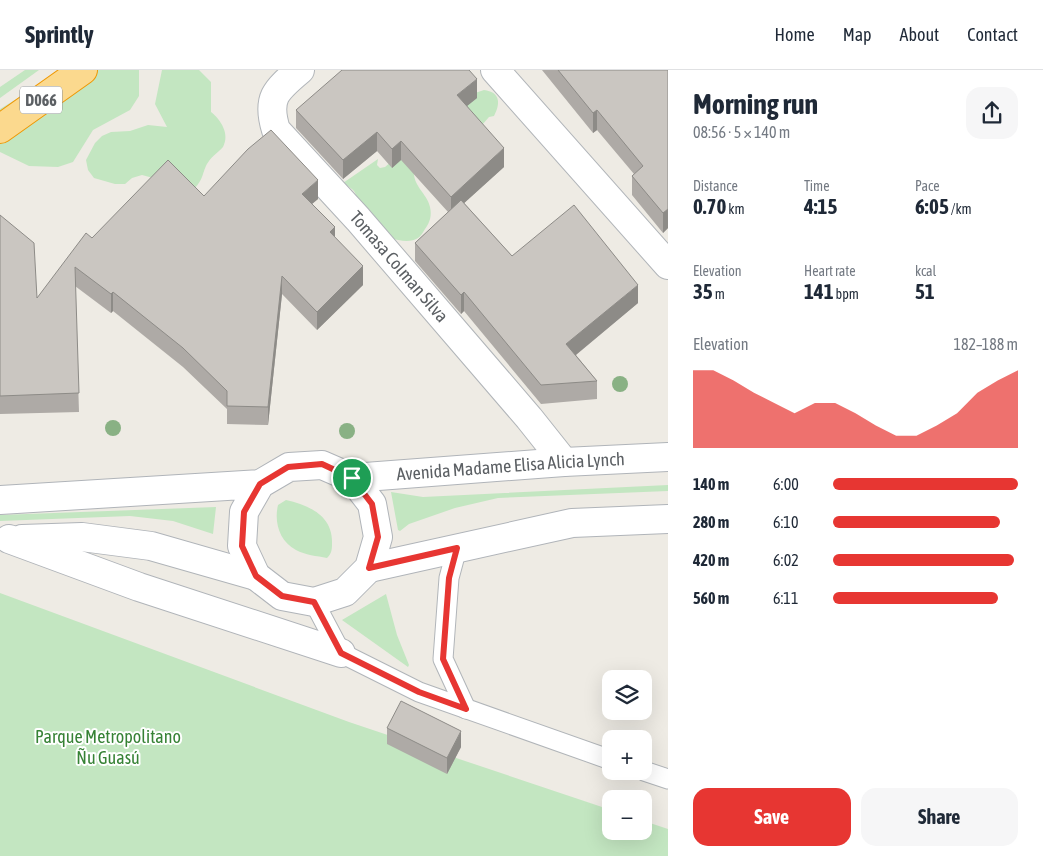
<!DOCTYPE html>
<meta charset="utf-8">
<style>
body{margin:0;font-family:"Asap Condensed",sans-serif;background:#f6f6f7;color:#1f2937;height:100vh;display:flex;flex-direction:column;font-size:19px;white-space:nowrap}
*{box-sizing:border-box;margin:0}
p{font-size:16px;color:#747a83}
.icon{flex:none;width:28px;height:28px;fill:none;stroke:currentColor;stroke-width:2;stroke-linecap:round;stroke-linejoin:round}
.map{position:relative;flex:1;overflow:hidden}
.details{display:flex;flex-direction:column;background:#fff;width:375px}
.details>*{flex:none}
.controls{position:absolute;left:602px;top:600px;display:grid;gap:10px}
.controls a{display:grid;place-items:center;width:50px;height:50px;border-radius:10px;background:#fff;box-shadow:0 5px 20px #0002;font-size:25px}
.pin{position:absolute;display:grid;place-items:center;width:42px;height:42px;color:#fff;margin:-21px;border:2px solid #fff;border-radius:50%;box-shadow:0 1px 5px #0007}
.round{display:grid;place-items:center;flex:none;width:52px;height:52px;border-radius:15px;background:#f6f6f7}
.overview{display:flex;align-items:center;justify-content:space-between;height:85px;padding:0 25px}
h1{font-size:28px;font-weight:700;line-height:38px}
.stats{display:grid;grid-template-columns:repeat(3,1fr);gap:8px;height:85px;padding:5px 25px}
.stats div{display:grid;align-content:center}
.stats b{font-size:21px;font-weight:700}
.stats small{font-size:14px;font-weight:400}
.stats p{font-size:14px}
.chart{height:140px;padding:10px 25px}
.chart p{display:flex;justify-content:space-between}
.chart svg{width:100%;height:90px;margin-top:5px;fill:#e73632;opacity:.7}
.cta{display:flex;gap:10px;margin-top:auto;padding:10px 25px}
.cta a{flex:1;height:58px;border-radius:15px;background:#e73632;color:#fff;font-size:20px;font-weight:700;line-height:58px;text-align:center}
.cta a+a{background:#f6f6f7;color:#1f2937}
ul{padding:0 25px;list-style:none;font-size:16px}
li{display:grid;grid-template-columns:80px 60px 1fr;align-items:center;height:38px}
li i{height:12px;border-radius:6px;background:#e73632}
header{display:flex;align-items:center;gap:30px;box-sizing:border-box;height:70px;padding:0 25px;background:#fff;border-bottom:1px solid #e0e1e3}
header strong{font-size:24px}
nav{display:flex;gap:28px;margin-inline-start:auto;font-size:18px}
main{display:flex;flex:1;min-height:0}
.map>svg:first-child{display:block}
.green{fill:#c3e6c1}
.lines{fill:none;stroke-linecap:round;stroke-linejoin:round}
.lane-casing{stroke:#b1b5b9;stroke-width:21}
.street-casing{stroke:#b1b5b9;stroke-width:30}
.secondary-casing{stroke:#b0b4b9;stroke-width:30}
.highway-casing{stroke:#ef9804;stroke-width:30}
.lane{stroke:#fff;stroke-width:19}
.street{stroke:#fff;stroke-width:28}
.secondary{stroke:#fff;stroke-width:28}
.highway{stroke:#fbd98e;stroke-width:28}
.tree{fill:#89b184}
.wall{fill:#aeaaa6}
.shaded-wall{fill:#8d8b87}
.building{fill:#cac6c1;stroke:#8d8b87}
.route-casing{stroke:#fff;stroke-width:10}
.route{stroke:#e73632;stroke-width:6}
.labels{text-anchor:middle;stroke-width:4;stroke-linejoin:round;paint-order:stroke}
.shield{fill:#fff;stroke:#8d9092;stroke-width:1}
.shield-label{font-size:16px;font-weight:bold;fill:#5c6064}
.street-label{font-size:18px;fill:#5c6064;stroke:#fff}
.park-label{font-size:18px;fill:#368235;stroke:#fff}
</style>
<header>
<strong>Sprintly</strong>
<nav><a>Home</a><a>Map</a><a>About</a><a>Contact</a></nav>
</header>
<main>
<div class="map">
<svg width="668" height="786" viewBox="0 0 668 786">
<rect width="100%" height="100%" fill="#eeebe4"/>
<!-- green -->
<g class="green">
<path d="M 25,0 L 39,0 L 0,28 L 0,17 Z"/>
<path d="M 85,0 L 139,0 L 139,26 L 130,40 L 93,60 L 73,92 L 58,97 L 29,96 L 0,82 L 0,39 L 23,25 Z"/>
<path d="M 162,0 L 199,0 L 211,12 L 211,42 C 221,50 230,64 223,77 C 219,82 212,86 209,91 C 202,100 205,108 194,119 L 142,105 L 132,108 L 125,114 L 115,114 L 94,108 L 88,100 L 86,90 L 95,73 L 102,66 L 111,62 L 130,61 L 148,55 L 167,57 L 155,34 Z"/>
<path d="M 484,20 C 500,22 501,33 494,46 L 489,47 L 482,55 L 414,99 C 412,116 427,123 430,137 C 432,146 430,152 425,159 C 423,162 421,166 418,168 C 408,175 386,168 377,162 C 369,156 362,147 355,140 C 357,123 358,122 343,113 L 378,89 L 377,95 L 380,98 L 385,97 L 469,25 Z"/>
<path d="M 668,415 L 668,421 L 498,428 L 455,438 L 409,454 L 400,461 L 398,460 L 391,422 L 423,427 Z"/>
<path d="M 286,430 C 309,435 333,446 332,473 C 332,479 332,483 327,488 C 317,486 305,485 296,480 C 279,471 274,452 278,435 Z"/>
<path d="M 216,437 L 213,464 L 173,451 L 130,446 L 0,451 L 0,445 Z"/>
<path d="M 0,523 L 349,652 L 611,740 L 611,761 L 644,761 L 644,751 L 668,759 L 668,786 L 0,786 Z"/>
<path d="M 386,524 L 397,565 L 409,595 L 408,597 L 342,550 Z"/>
</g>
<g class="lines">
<!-- lane casing -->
<g class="lane-casing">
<g id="lane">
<path d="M 457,478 L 449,508 L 443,589 L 466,639"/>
<path d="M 314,532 L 341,583 L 419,622 L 611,690"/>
<path d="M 644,701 L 668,709"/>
</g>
</g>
<!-- street casing -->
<g class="street-casing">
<g id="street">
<path id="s1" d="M 300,0 C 276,20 266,28 276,60 L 358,149 L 529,348 L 564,392"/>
<path d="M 495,0 L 668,195"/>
</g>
</g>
<!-- secondary casing -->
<g class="secondary-casing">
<g id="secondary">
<path id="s2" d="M 352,408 L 564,392 L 668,387"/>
<path d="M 0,430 L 260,414 L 289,397 L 322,395 L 352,408 L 372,434 L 378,467 L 369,498 L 345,522 L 314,532 L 282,526 L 256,506 L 242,476 L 244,442 L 260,414"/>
<path d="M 9,469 L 139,517 L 341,583"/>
<path d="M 22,469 L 82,467 L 151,476 L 256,506"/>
<path d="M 369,498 L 572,453 L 668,449"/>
</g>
</g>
<!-- highway casing -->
<g class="highway-casing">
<path id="highway" d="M 0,59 L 83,0"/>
</g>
<!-- lane -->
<use href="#lane" class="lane"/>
<!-- street -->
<use href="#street" class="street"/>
<!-- secondary -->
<use href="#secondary" class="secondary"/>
<!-- highway -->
<use href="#highway" class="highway"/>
</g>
<!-- trees -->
<g class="tree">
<circle cx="620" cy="314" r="8"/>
<circle cx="113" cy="358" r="8"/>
<circle cx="347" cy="361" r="8"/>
</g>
<!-- wall -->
<g class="wall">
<path d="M 542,0 L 668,0 L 668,158 L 663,163 L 632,125 L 632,106 L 634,104 L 597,60 L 593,63 Z"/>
<path d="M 477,28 L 467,36 L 504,97 L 464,133 L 512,186 L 638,233 L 576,285 L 597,311 L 597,329 L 541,334 L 464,241 L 461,244 L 415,191 L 415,173 L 448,142 L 401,90 L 392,98 L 377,81 L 343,109 L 296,58 L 296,40 Z"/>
<path d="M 204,126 L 318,129 L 312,134 L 335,168 L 363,215 L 317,260 L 282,224 L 268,355 L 227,354 L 227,339 L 183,297 L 113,241 L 111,243 L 75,216 L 79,342 L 0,344 L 0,145 L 37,228 L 92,168 Z"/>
<path d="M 387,658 L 461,677 L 447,704 L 387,674 Z"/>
</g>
<!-- shaded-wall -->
<g class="shaded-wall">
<path d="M 477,9 L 477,28 L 457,44 L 457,25 Z"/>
<path d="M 597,40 L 597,60 L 593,63 L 593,43 Z"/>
<path d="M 377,62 L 377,81 L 343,109 L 343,90 Z"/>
<path d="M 401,71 L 401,90 L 392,98 L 392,79 Z"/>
<path d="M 504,78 L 504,97 L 451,145 L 451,127 Z"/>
<path d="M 318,110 L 318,129 L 302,142 L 302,124 Z"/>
<path d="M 668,139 L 668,158 L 663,163 L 663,143 Z"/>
<path d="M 335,157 L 335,175 L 330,162 Z"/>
<path d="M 363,196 L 363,215 L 317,260 L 317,242 Z"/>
<path d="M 282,206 L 282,224 L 268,355 L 268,337 Z"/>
<path d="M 638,215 L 638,233 L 566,293 L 566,274 Z"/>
<path d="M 113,222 L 113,241 L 111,243 L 111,224 Z"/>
<path d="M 464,222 L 464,241 L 461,244 L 461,225 Z"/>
<path d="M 461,661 L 461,677 L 447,704 L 447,688 Z"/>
</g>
<!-- building -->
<g class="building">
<path d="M 342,0 L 469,0 L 477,9 L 457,25 L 504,78 L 451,127 L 401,71 L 392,79 L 377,62 L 343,90 L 296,40 Z"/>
<path d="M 558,0 L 668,0 L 668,139 L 663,143 L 632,106 L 643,96 L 597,40 L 593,43 Z"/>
<path d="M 271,60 L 318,110 L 302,124 L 335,157 L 330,162 L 363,196 L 317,242 L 282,206 L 268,337 L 227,336 L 227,321 L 183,278 L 113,222 L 111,224 L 75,197 L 79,323 L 0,326 L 0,145 L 34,173 L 37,228 L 86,163 L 92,168 L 168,90 L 204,126 L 248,79 Z"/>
<path d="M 461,130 L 512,186 L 574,135 L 638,215 L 566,274 L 597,311 L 541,315 L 464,222 L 461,225 L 415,173 Z"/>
<path d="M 401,631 L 461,661 L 447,688 L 387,658 Z"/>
</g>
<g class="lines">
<!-- route casing -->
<g class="route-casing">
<path id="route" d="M 322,394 L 352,408 L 372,434 L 378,467 L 369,498 L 457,478 L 449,508 L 443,589 L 466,639 L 419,622 L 341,583 L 314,532 L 282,526 L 256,506 L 242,476 L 244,442 L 260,414 L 288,397 Z"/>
</g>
<!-- route -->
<use href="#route" class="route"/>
</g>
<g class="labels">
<!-- shield labels -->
<rect class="shield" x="20" y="16.5" width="42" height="27" rx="4"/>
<g class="shield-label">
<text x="41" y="36">D066</text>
</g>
<!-- street labels -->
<g class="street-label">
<text dy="6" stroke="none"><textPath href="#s1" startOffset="255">Tomasa Colman Silva</textPath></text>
<text dy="6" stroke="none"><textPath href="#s2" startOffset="159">Avenida Madame Elisa Alicia Lynch</textPath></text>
</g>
<!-- park labels -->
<g class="park-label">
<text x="108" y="673">Parque Metropolitano<tspan x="108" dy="21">Ñu Guasú</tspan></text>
</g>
</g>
</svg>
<div class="controls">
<a><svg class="icon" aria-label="layers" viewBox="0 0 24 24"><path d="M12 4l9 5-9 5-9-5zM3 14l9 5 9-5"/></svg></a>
<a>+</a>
<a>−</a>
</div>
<div class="pin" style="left:352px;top:408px;background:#1e9e55"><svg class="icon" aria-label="arrive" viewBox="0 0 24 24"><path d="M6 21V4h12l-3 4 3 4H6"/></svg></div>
</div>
<section class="details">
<div class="overview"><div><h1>Morning run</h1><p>08:56 · 5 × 140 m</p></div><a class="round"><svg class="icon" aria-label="share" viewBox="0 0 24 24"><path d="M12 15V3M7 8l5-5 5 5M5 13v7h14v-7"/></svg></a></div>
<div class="stats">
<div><p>Distance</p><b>0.70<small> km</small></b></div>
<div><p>Time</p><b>4:15</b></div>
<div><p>Pace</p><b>6:05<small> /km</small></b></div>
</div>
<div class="stats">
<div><p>Elevation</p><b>35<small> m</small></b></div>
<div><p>Heart rate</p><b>141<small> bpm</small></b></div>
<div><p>kcal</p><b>51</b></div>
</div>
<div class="chart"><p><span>Elevation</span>182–188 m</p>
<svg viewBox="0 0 160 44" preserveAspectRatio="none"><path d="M0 44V6L10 6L20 11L30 17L40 22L50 27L60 22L70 22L80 27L90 33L100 38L110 38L120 33L130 27L140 17L150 11L160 6V44z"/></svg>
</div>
<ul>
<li><b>140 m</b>6:00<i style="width:100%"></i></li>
<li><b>280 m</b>6:10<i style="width:90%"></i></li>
<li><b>420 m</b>6:02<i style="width:98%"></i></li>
<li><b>560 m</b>6:11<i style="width:89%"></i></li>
</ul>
<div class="cta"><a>Save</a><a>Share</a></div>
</section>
</main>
